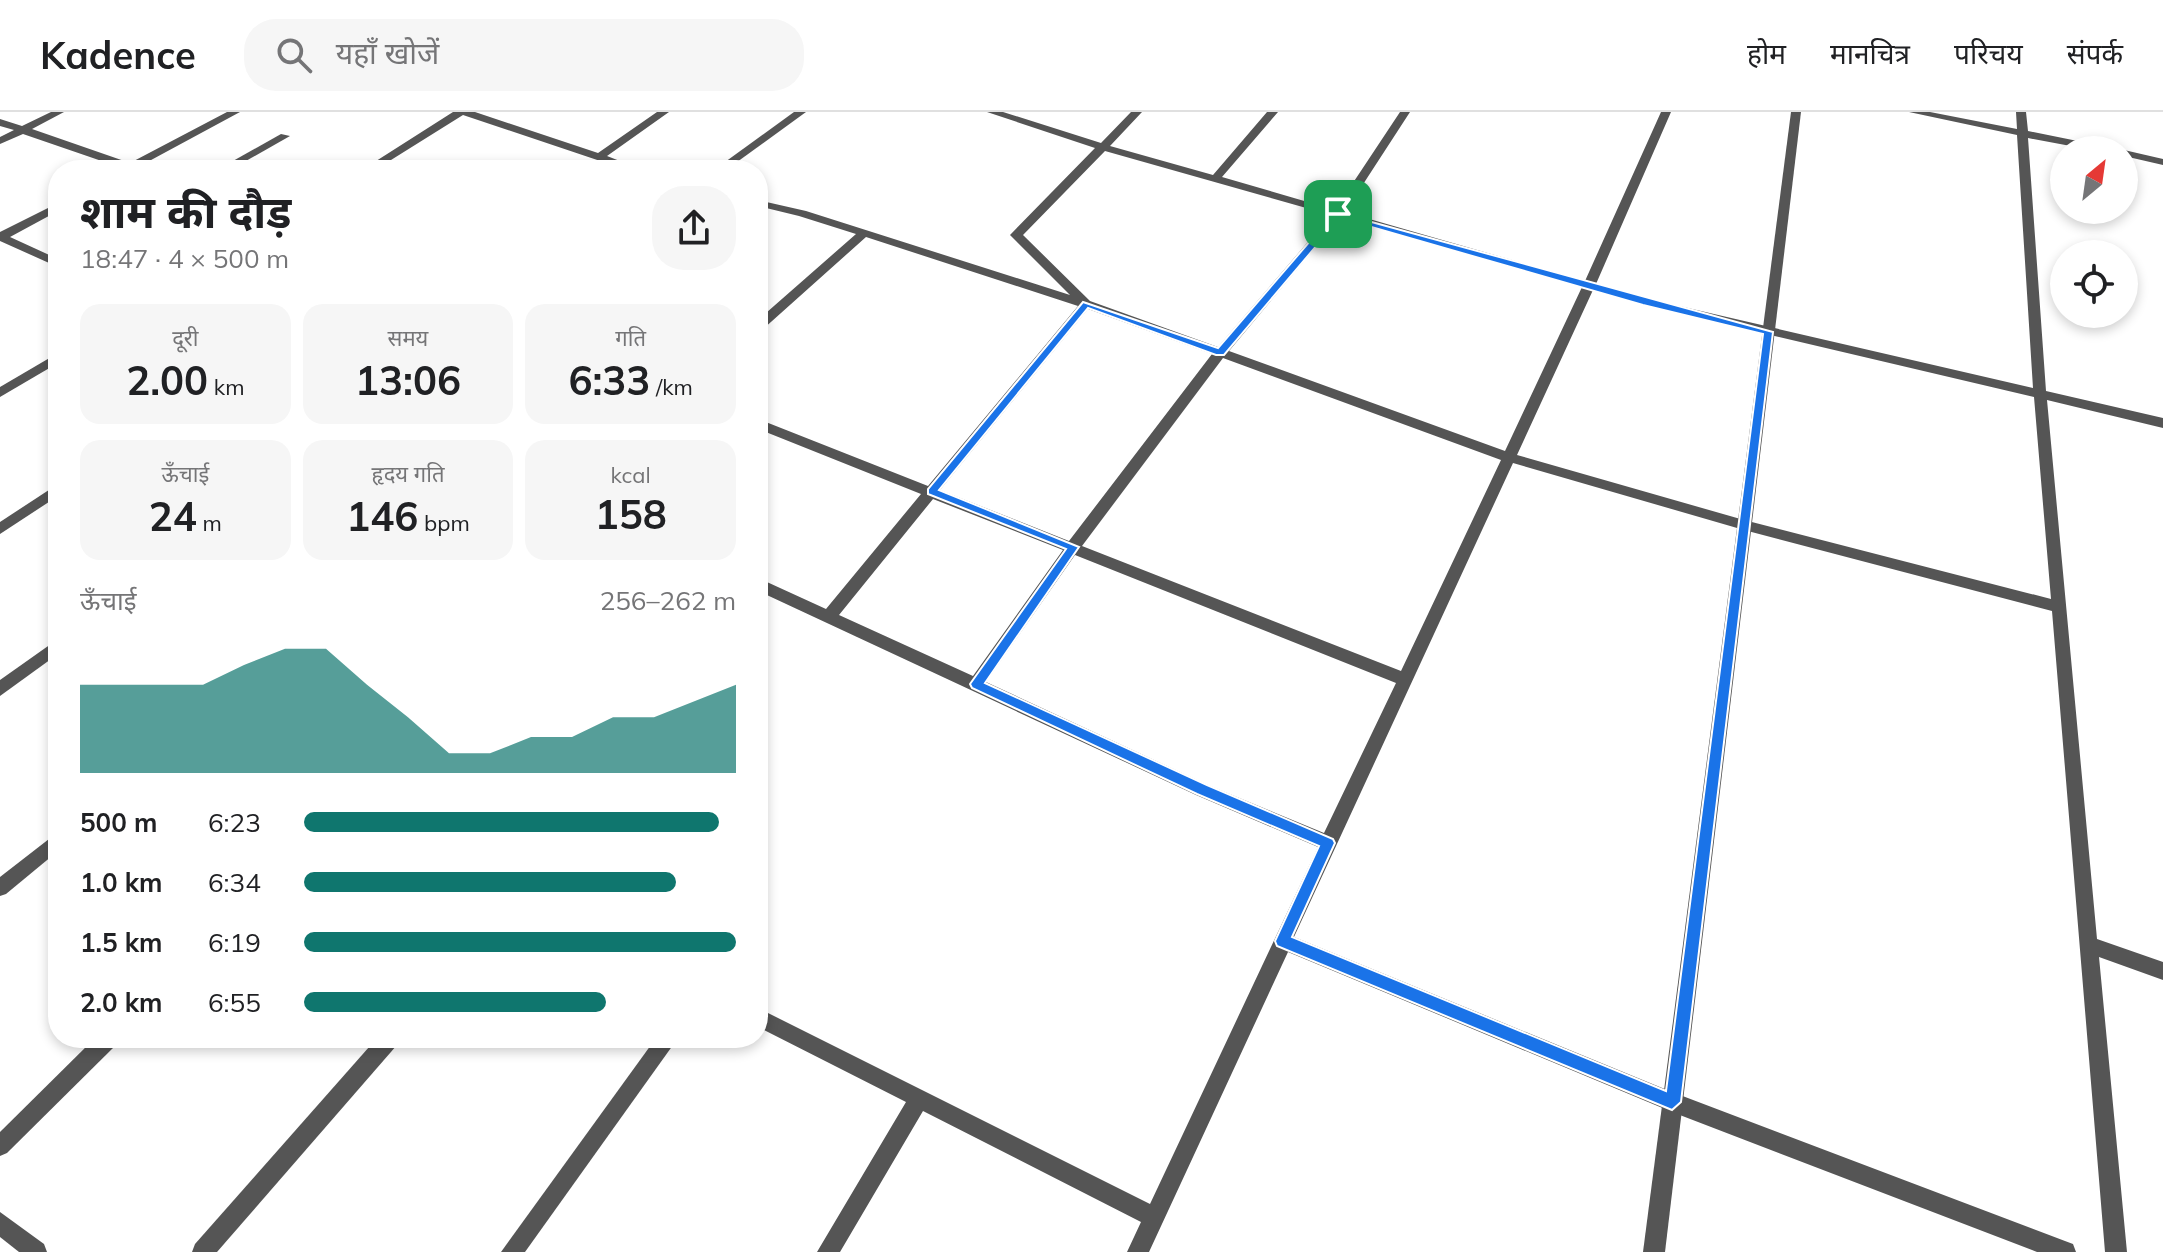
<!DOCTYPE html>
<html lang="hi">
<meta charset="utf-8">
<style>
body{margin:0;font-family:Mulish,"Noto Sans Devanagari",sans-serif;background:#f6f6f6;color:#202124;height:100vh;display:flex;flex-direction:column;font-size:30px;white-space:nowrap}
*{box-sizing:border-box;margin:0}
p{font-size:26px;color:#757577}
.icon{flex:none;width:44px;height:44px;fill:none;stroke:currentColor;stroke-width:2;stroke-linecap:round;stroke-linejoin:round}
.map{position:relative;flex:1;overflow:hidden}
.details{position:absolute;left:48px;top:48px;width:720px;height:888px;display:flex;flex-direction:column;background:#fff;border-radius:32px;box-shadow:0 4px 12px #0003}
.details>*{flex:none}
.needle{width:52px;rotate:29deg}
.buttons{position:absolute;left:2050px;top:24px;display:grid;gap:16px}
.buttons a{display:grid;place-items:center;width:88px;height:88px;border-radius:50%;background:#fff;box-shadow:0 4px 12px #0003;font-size:40px}
.pin{position:absolute;display:grid;place-items:center;width:68px;height:68px;color:#fff;margin:-34px;border-radius:16px;box-shadow:0 4px 12px #0006}
.round{display:grid;place-items:center;flex:none;width:84px;height:84px;border-radius:32px;background:#f6f6f6}
.headline{display:flex;align-items:center;justify-content:space-between;height:136px;padding:0 32px}
h1{font-size:44px;font-weight:700;line-height:60px}
.metrics{display:grid;grid-template-columns:repeat(3,1fr);gap:12px;height:136px;padding:8px 32px}
.metrics div{display:grid;align-content:center;border-radius:20px;background:#f6f6f6;text-align:center}
.metrics b{font-size:40px;font-weight:700}
.metrics small{font-size:22px;font-weight:400}
.metrics p{font-size:22px}
.chart{height:224px;padding:16px 32px}
.chart p{display:flex;justify-content:space-between}
.chart svg{width:100%;height:144px;margin-top:8px;fill:#0f766e;opacity:.7}
ul{padding:0 32px;list-style:none;font-size:26px}
li{display:grid;grid-template-columns:128px 96px 1fr;align-items:center;height:60px}
li i{height:20px;border-radius:10px;background:#0f766e}
header{display:flex;align-items:center;gap:48px;box-sizing:border-box;height:112px;padding:0 40px;background:#fff;border-bottom:2px solid #e0e0e0}
header strong{font-size:38px}
nav{display:flex;gap:44px;margin-inline-start:auto;font-size:28px}
.search{width:560px;height:72px;background:#f6f6f6;display:flex;align-items:center;gap:20px;box-sizing:border-box;padding:0 28px;border-radius:32px;color:#757577;font-size:30px}
.map>svg:first-child{display:block}
.lines{fill:none;stroke-linecap:round;stroke-linejoin:round}
.minor{fill:#555;fill-rule:evenodd}
.tertiary{fill:#555;fill-rule:evenodd}
.route{fill:#1a73e8;stroke:#fff;stroke-width:2;fill-rule:evenodd}
</style>
<header>
<strong>Kadence</strong>
<div class="search"><svg class="icon" aria-label="search" viewBox="0 0 24 24"><circle cx="10" cy="10" r="6"/><path d="M15 15l6 6"/></svg>यहाँ खोजें</div>
<nav><a>होम</a><a>मानचित्र</a><a>परिचय</a><a>संपर्क</a></nav>
</header>
<div class="map">
<svg width="2163" height="1140" viewBox="0 0 2163 1140">
<rect width="100%" height="100%" fill="#fff"/>
<g class="lines">
<!-- minor -->
<g class="minor">
<path d="M 51,0 L 64,0 L 32,17 L 130,51 L 227,0 L 240,0 L 140,54 L 145,58 L 122,58 L 122,56 L 23,22 L 0,32 L 0,25 L 14,18 L 0,14 L 0,7 L 22,14 Z"/>
<path d="M 453,0 L 475,0 L 598,41 L 657,0 L 669,0 L 607,44 L 643,58 L 627,58 L 463,3 L 375,58 L 362,58 Z"/>
<path d="M 794,0 L 806,0 L 726,58 L 714,58 Z"/>
<path d="M 987,0 L 1003,0 L 1101,31 L 1131,0 L 1142,0 L 1110,34 L 1213,63 L 1267,0 L 1278,0 L 1222,65 L 1335,98 L 1400,0 L 1410,0 L 1345,100 L 1585,169 L 1661,0 L 1671,0 L 1596,172 L 1649,187 L 2033,276 L 2017,23 L 1909,0 L 1930,0 L 2017,17 L 2016,0 L 2026,0 L 2028,19 L 2112,36 L 2113,38 L 2092,38 L 2028,26 L 2046,279 L 2163,306 L 2163,316 L 2047,288 L 2097,827 L 2163,850 L 2163,868 L 2099,845 L 2127,1140 L 2105,1140 L 2052,499 L 1744,418 L 1513,351 L 1294,825 L 1672,980 L 2065,1129 L 2073,1132 L 2076,1140 L 2037,1140 L 1672,1000 L 1288,840 L 1149,1140 L 1127,1140 L 1141,1110 L 923,999 L 840,1140 L 817,1140 L 906,990 L 758,915 L 758,896 L 1150,1092 L 1318,735 L 1196,683 L 758,479 L 758,466 L 826,497 L 921,382 L 758,317 L 758,307 L 928,374 L 1078,194 L 866,125 L 762,218 L 758,219 L 758,208 L 856,122 L 799,104 L 758,94 L 758,88 L 806,99 L 1070,183 L 1010,123 L 1095,36 ZM 1105,39 L 1331,103 L 1218,235 L 1090,189 L 1023,123 ZM 1340,106 L 1582,175 L 1505,339 L 1229,239 ZM 1593,178 L 1647,194 L 2034,285 L 2051,487 L 1744,408 L 1517,343 ZM 1088,197 L 1212,242 L 1069,429 L 940,378 ZM 1223,246 L 1501,348 L 1401,559 L 1082,434 ZM 933,387 L 1063,438 L 973,564 L 839,503 ZM 1075,443 L 1396,571 L 1324,721 L 1208,673 L 986,570 Z"/>
<path d="M 281,22 L 290,24 L 230,58 L 217,58 Z"/>
<path d="M 2124,38 L 2163,47 L 2163,53 L 2124,44 Z"/>
<path d="M 58,91 L 58,99 L 10,125 L 58,147 L 58,155 L 0,129 L 0,120 Z"/>
<path d="M 58,241 L 58,251 L 0,285 L 0,275 Z"/>
<path d="M 58,372 L 58,384 L 0,422 L 0,410 Z"/>
<path d="M 58,527 L 58,542 L 0,584 L 0,568 Z"/>
<path d="M 58,720 L 58,739 L 6,782 L 0,784 L 0,765 Z"/>
<path d="M 95,926 L 119,926 L 116,933 L 7,1041 L 0,1044 L 0,1020 Z"/>
<path d="M 377,926 L 400,926 L 397,933 L 217,1140 L 192,1140 L 195,1132 Z"/>
<path d="M 656,926 L 678,926 L 525,1140 L 501,1140 Z"/>
<path d="M 0,1100 L 44,1132 L 47,1140 L 19,1140 L 0,1125 Z"/>
</g>
<!-- tertiary -->
<path class="tertiary" d="M 1791,0 L 1801,0 L 1665,1140 L 1643,1140 Z"/>
</g>
<!-- route -->
<path class="route" d="M 1335,100 L 1773,220 L 1681,990 L 1672,998 L 1277,834 L 1275,829 L 1319,734 L 1197,682 L 972,576 L 970,572 L 1066,437 L 928,382 L 928,377 L 1083,190 L 1218,236 ZM 1340,106 L 1643,193 L 1763,222 L 1666,979 L 1292,825 L 1335,731 L 1333,727 L 1207,673 L 985,571 L 1079,435 L 939,378 L 1088,196 L 1216,243 L 1224,243 Z"/>
</svg>
<div class="buttons">
<a><svg class="needle" viewBox="-14 -14 28 28"><path d="M0-13l5 13h-10z" fill="#e53935"/><path d="M0 13l5-13h-10z" fill="#757577"/></svg></a>
<a><svg class="icon" aria-label="locate" viewBox="0 0 24 24"><circle cx="12" cy="12" r="6"/><path d="M12 2v4M12 18v4M2 12h4M18 12h4"/></svg></a>
</div>
<div class="pin" style="left:1338px;top:102px;background:#1e9e55"><svg class="icon" aria-label="arrive" viewBox="0 0 24 24"><path d="M6 21V4h12l-3 4 3 4H6"/></svg></div>
<section class="details">
<div class="headline"><div><h1>शाम की दौड़</h1><p>18:47 · 4 × 500 m</p></div><a class="round"><svg class="icon" aria-label="share" viewBox="0 0 24 24"><path d="M12 15V3M7 8l5-5 5 5M5 13v7h14v-7"/></svg></a></div>
<div class="metrics">
<div><p>दूरी</p><b>2.00<small> km</small></b></div>
<div><p>समय</p><b>13:06</b></div>
<div><p>गति</p><b>6:33<small> /km</small></b></div>
</div>
<div class="metrics">
<div><p>ऊँचाई</p><b>24<small> m</small></b></div>
<div><p>हृदय गति</p><b>146<small> bpm</small></b></div>
<div><p>kcal</p><b>158</b></div>
</div>
<div class="chart"><p><span>ऊँचाई</span>256–262 m</p>
<svg viewBox="0 0 160 44" preserveAspectRatio="none"><path d="M0 44V17L10 17L20 17L30 17L40 11L50 6L60 6L70 17L80 27L90 38L100 38L110 33L120 33L130 27L140 27L150 22L160 17V44z"/></svg>
</div>
<ul>
<li><b>500 m</b>6:23<i style="width:96%"></i></li>
<li><b>1.0 km</b>6:34<i style="width:86%"></i></li>
<li><b>1.5 km</b>6:19<i style="width:100%"></i></li>
<li><b>2.0 km</b>6:55<i style="width:70%"></i></li>
</ul>
</section>
</div>
